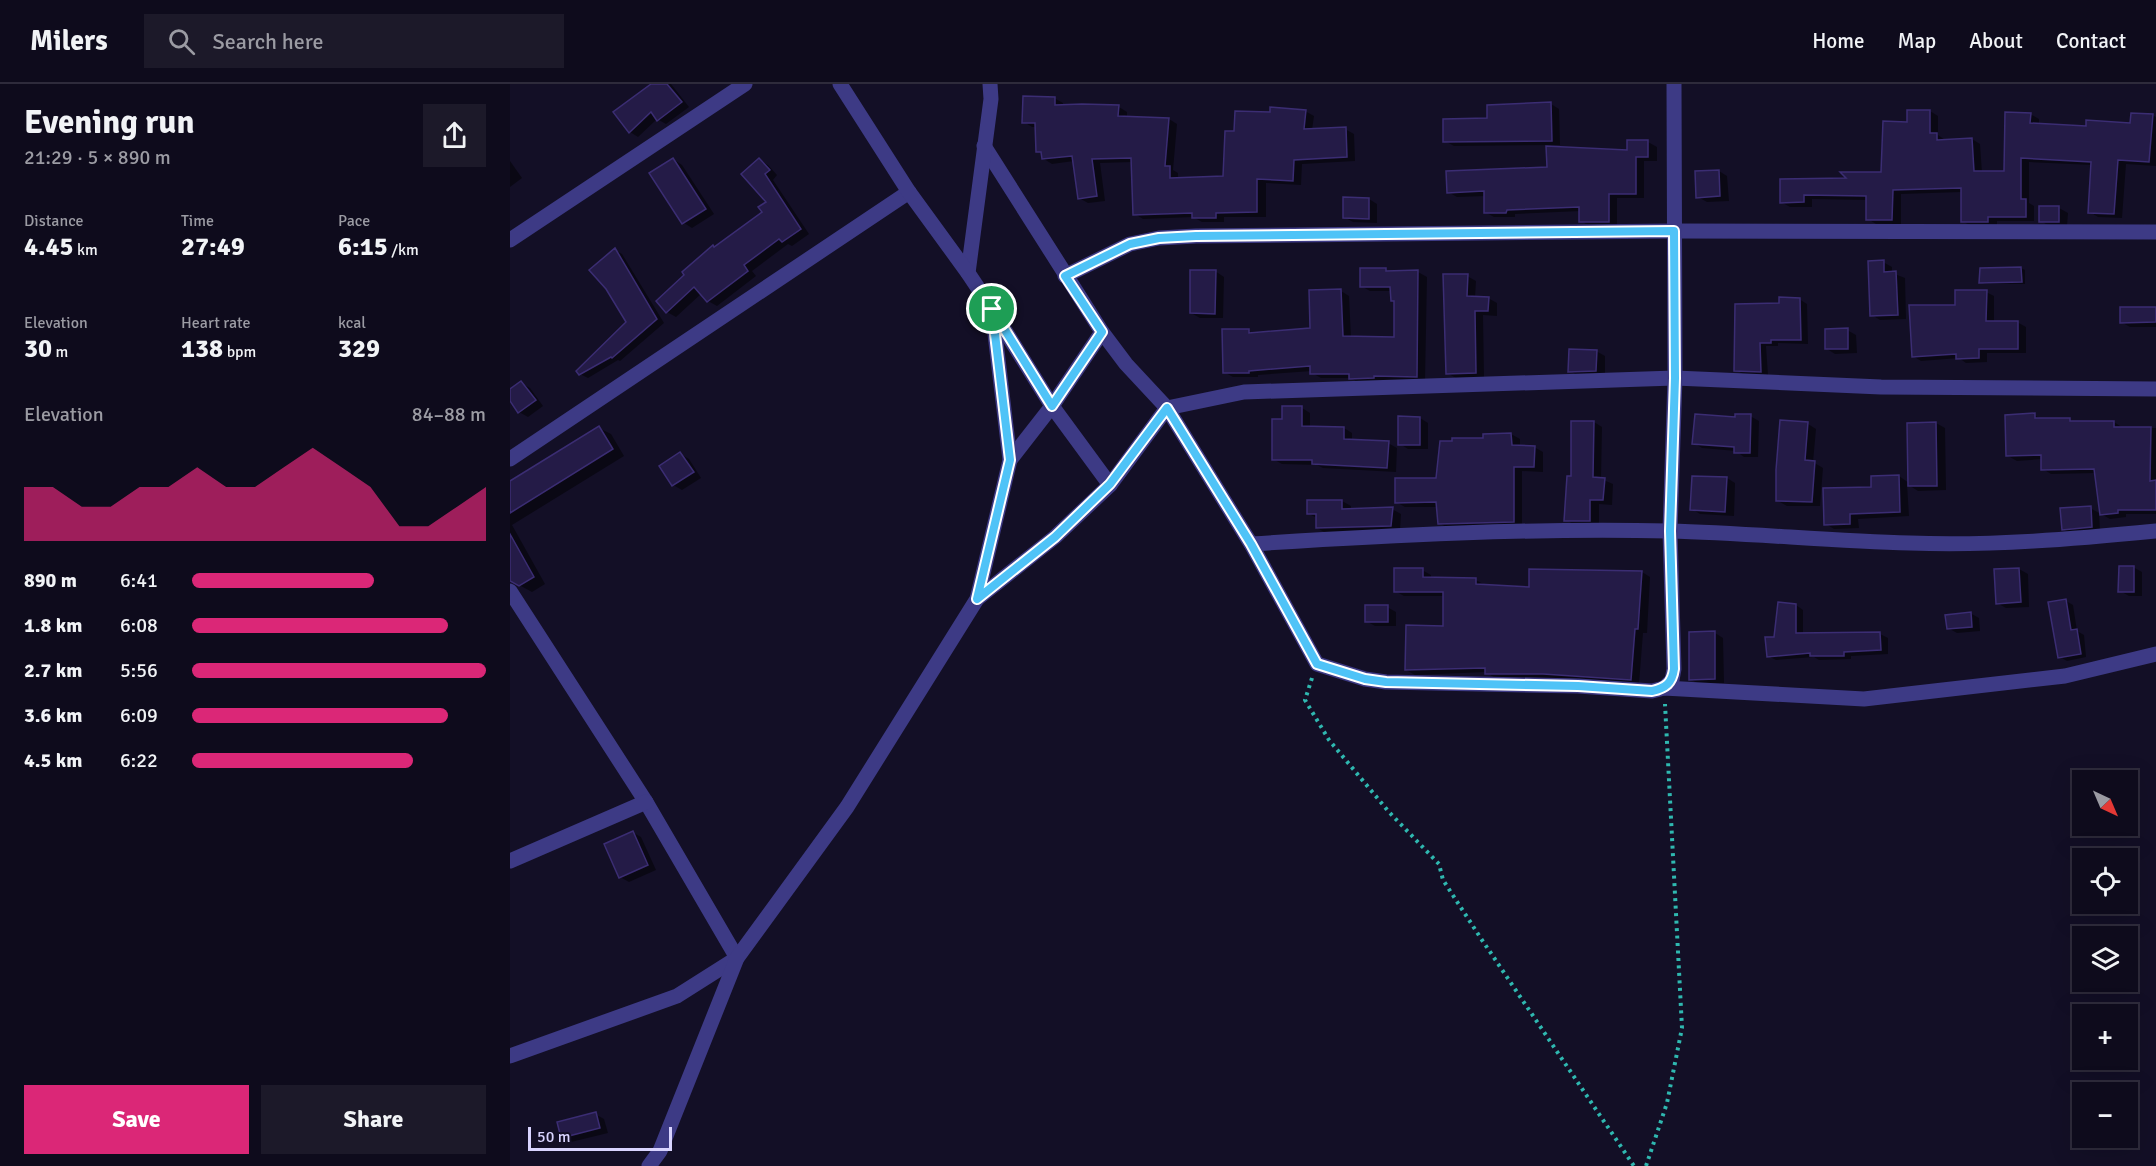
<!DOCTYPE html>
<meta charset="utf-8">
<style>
body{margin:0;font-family:Signika,sans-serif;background:#1c1929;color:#f1f3f6;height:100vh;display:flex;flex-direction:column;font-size:22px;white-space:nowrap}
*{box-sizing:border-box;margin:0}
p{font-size:20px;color:#9b9ba3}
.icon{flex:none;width:33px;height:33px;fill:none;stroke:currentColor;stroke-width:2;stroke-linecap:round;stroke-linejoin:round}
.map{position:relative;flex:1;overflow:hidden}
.details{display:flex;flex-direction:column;background:#0e0b1c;width:510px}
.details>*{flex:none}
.needle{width:39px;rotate:136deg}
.buttons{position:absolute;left:1562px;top:686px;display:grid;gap:12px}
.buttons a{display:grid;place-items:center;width:66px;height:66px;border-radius:0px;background:#0e0b1c;box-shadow:0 6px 24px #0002,0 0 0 2px #2e2b3b;font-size:30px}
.scale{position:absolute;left:18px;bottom:15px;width:144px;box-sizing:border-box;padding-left:6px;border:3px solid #d9d4ff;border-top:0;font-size:16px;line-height:21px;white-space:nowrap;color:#d9d4ff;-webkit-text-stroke:4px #130f26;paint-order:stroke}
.pin{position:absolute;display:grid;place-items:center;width:51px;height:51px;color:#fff;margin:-26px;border:3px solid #fff;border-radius:50%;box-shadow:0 2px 6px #0007}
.round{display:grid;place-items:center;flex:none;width:63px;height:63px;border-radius:0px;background:#1c1929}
.headline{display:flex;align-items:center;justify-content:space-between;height:102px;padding:0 24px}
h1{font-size:33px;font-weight:800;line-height:45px}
.figures{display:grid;grid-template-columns:repeat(3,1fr);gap:9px;height:102px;padding:6px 24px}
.figures div{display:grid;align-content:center}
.figures b{font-size:26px;font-weight:800}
.figures small{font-size:16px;font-weight:400}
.figures p{font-size:16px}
.chart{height:168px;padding:12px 24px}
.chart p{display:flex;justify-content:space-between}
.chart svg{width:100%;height:108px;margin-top:6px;fill:#db2777;opacity:.7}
.cta{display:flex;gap:12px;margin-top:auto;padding:12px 24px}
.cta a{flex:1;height:69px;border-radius:0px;background:#db2777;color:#fff;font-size:24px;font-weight:800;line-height:69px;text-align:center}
.cta a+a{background:#1c1929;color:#f1f3f6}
ul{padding:0 24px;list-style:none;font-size:20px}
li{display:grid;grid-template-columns:96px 72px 1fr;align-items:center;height:45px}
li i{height:15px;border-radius:8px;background:#db2777}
header{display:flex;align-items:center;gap:36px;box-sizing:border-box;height:84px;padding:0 30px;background:#0e0b1c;border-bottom:2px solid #2e2b3b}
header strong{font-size:28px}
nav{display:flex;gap:33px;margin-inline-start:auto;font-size:21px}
.search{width:420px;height:54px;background:#1c1929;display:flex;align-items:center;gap:15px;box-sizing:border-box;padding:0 21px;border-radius:0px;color:#9b9ba3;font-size:22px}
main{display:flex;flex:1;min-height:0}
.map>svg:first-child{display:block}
.shadow{fill:#0007}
.building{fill:#241b47;stroke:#3b2d73;stroke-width:1.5}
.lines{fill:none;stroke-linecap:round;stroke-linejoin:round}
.path{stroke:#2fb8b0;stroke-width:4;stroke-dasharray:3 4.5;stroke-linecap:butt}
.street{stroke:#3d3a85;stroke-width:15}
.route-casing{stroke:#fff;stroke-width:12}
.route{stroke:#4fc3f7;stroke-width:8}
</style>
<header>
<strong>Milers</strong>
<div class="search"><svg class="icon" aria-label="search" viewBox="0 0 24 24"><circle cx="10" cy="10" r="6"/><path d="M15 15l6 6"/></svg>Search here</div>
<nav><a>Home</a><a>Map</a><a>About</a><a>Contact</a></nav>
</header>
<main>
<section class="details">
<div class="headline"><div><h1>Evening run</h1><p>21:29 · 5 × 890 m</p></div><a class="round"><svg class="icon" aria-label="share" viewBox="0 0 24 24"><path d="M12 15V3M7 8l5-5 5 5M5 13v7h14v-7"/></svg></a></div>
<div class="figures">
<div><p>Distance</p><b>4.45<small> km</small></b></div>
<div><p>Time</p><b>27:49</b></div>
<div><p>Pace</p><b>6:15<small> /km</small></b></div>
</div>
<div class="figures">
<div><p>Elevation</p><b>30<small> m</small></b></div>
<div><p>Heart rate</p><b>138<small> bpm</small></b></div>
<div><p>kcal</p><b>329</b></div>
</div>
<div class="chart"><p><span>Elevation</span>84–88 m</p>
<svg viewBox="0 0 160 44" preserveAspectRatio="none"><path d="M0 44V22L10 22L20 30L30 30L40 22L50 22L60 14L70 22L80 22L90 14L100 6L110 14L120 22L130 38L140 38L150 30L160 22V44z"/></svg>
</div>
<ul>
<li><b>890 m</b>6:41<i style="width:62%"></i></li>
<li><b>1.8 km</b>6:08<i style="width:87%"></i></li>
<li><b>2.7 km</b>5:56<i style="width:100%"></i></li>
<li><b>3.6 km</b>6:09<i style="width:87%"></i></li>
<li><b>4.5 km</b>6:22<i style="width:75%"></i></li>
</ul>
<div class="cta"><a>Save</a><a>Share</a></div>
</section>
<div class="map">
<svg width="1646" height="1082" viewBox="0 0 1646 1082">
<rect width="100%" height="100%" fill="#130f26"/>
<!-- shadow -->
<g class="shadow">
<path d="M 144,0 L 161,0 L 179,23 L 156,40 L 147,35 L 128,53 L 120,48 Z"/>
<path d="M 544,14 L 553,19 L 553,22 L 609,23 L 617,28 L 617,34 L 659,35 L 667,40 L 663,86 L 668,89 L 668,95 L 714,94 L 726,49 L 795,27 L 804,32 L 802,46 L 835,45 L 844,50 L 845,77 L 792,80 L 791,101 L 756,99 L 756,133 L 714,133 L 714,138 L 692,138 L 683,133 L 633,135 L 625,130 L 623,78 L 590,79 L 595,117 L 578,119 L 569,114 L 564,77 L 542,80 L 534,75 L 533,70 L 528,67 L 527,43 L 522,43 L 514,38 Z"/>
<path d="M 1041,20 L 1049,25 L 1050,61 L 944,62 L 935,57 L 979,35 Z"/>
<path d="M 1420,27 L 1428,32 L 1428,51 L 1435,56 L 1462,55 L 1470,60 L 1472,89 L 1496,88 L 1520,30 L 1529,35 L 1529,40 L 1577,43 L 1621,41 L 1642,31 L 1646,33 L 1646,82 L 1616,80 L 1612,134 L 1588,133 L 1580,128 L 1582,81 L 1519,78 L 1519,119 L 1524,122 L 1524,137 L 1487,137 L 1487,142 L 1461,142 L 1452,137 L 1452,108 L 1391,110 L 1391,140 L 1366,140 L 1358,135 L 1358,116 L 1302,115 L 1302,123 L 1280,123 L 1271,118 L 1339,95 L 1373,89 L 1399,39 Z"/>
<path d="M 1119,58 L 1138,58 L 1147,63 L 1147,77 L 1134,77 L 1134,114 L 1107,114 L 1107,142 L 1079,142 L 1071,137 L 1071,127 L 1005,130 L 1005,133 L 984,133 L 975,128 L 976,112 L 947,113 L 938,108 L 1118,68 Z"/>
<path d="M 163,75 L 172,81 L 204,130 L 182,144 L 174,139 Z"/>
<path d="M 249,76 L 258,81 L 267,91 L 263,96 L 299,150 L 282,162 L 278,160 L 242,187 L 246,192 L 207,222 L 198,217 L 192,209 L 166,233 L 157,228 L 148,218 L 205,164 L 254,128 L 258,118 Z"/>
<path d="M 0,77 L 12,94 L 0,103 Z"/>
<path d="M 1209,87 L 1217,92 L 1219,117 L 1197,118 L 1188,113 Z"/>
<path d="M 859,115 L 867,120 L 867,139 L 843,138 L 834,133 Z"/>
<path d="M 1549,124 L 1558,129 L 1557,142 L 1539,142 L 1531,137 Z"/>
<path d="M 105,166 L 112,170 L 154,239 L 110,277 L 108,276 L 78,294 L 70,290 L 118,238 Z"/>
<path d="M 1373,178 L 1382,183 L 1382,189 L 1395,194 L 1396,235 L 1370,236 L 1362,231 Z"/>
<path d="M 1511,184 L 1515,186 L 1515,200 L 1475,200 L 1471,198 Z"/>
<path d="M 875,185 L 880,188 L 908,188 L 917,193 L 915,297 L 849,299 L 841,294 L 811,294 L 802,289 L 802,287 L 748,291 L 748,293 L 723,293 L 714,288 L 714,247 L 739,247 L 745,250 L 801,246 L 831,207 L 839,212 L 841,254 L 886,254 L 885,218 L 882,207 L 860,207 L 851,202 Z"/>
<path d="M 705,187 L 714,193 L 713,234 L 690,234 L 681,229 Z"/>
<path d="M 957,192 L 966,197 L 965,214 L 978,214 L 987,219 L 987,232 L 973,231 L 974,293 L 946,294 L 937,289 Z"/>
<path d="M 1476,208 L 1484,212 L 1484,238 L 1507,238 L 1516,243 L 1516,269 L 1477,269 L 1477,278 L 1456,279 L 1449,274 L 1411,277 L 1403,272 L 1446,223 Z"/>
<path d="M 1289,215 L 1297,220 L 1298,260 L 1268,259 L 1268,262 L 1256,262 L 1258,291 L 1233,290 L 1226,286 L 1270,220 Z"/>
<path d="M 1646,224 L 1646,243 L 1620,243 L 1611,238 Z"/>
<path d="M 1337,246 L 1346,251 L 1347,269 L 1325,270 L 1317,265 Z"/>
<path d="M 1086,267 L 1095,272 L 1095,291 L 1069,292 L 1060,287 Z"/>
<path d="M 11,299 L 20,304 L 33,322 L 18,333 L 9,328 L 0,315 L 0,307 Z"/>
<path d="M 792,324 L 800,329 L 800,343 L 834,344 L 842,349 L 842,357 L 878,359 L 887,364 L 886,388 L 813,384 L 807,381 L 772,380 L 763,375 L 773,336 Z"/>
<path d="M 1524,331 L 1533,336 L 1559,335 L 1565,338 L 1604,338 L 1613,344 L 1646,344 L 1646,430 L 1616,430 L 1616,433 L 1600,435 L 1589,429 L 1590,447 L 1562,450 L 1553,445 L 1580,424 L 1591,430 L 1586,389 L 1541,390 L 1533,385 L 1532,375 L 1507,377 L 1498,372 Z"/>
<path d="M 1240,332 L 1249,337 L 1248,373 L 1234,373 L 1226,367 L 1192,364 L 1184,359 L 1226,334 Z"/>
<path d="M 910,334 L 918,339 L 918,365 L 898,365 L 890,360 Z"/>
<path d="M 1084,338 L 1092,343 L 1091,395 L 1103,400 L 1102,421 L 1089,420 L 1089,441 L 1065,441 L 1056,436 L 1062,393 Z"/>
<path d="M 1426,339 L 1435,344 L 1436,406 L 1408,407 L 1397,400 L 1399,432 L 1348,435 L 1349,444 L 1324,445 L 1316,440 L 1363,405 L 1389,392 L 1399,399 Z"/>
<path d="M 1298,340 L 1306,345 L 1303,378 L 1313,384 L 1310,422 L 1277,422 L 1268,417 Z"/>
<path d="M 89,344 L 101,350 L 114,372 L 2,441 L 35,500 L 22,508 L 0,496 L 0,399 Z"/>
<path d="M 1001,350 L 1010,355 L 1010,362 L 1024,363 L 1033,368 L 1033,388 L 1012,387 L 1012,442 L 938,444 L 929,439 L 928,423 L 895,423 L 886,418 Z"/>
<path d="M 170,370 L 179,375 L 191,394 L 172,406 L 163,401 Z"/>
<path d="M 1217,394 L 1225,399 L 1224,432 L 1190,430 L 1182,425 Z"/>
<path d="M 799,417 L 832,417 L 841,422 L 841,426 L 882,425 L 891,430 L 890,446 L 816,449 L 807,444 L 807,434 L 799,430 Z"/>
<path d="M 1623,483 L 1632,488 L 1632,512 L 1619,512 L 1610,507 Z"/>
<path d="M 1509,485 L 1518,490 L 1519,523 L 1496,524 L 1487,519 Z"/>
<path d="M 912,486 L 921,491 L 921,495 L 966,496 L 975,501 L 1021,504 L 1132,488 L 1140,493 L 1137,549 L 1133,549 L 1129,600 L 985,594 L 976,588 L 905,591 L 896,586 L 934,543 L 935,512 L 894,512 L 885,507 Z"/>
<path d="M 1556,517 L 1563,521 L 1567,547 L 1574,551 L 1576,573 L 1557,577 L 1550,573 Z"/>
<path d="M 1286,521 L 1293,526 L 1293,550 L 1370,550 L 1378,554 L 1378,570 L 1341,572 L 1341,575 L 1309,576 L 1304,573 L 1266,576 L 1258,572 L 1265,554 Z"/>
<path d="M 877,523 L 886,528 L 886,542 L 865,542 L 856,537 Z"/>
<path d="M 1460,529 L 1469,534 L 1470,547 L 1447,549 L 1438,544 Z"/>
<path d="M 1205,549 L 1213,554 L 1214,599 L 1189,600 L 1180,595 Z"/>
<path d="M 122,748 L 131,753 L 146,786 L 119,798 L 110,793 Z"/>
<path d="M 85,1030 L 94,1035 L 98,1049 L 61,1058 L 52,1053 Z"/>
</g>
<!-- building -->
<g class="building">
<path d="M 141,0 L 157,0 L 172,18 L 147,37 L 141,28 L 119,49 L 103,28 Z"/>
<path d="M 513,12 L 545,13 L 545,21 L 572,20 L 609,21 L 608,32 L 659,34 L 655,82 L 660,82 L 660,94 L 713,92 L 715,47 L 724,47 L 725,27 L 760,28 L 760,23 L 796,26 L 794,45 L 836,43 L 837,73 L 784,76 L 783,97 L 747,95 L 747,128 L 706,129 L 706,134 L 682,134 L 682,129 L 623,131 L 621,74 L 582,75 L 587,112 L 568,115 L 562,72 L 532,75 L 531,68 L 526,68 L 525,39 L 512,39 Z"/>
<path d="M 1041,18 L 1042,57 L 933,58 L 933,35 L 977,34 L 977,21 Z"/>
<path d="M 1397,26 L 1420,26 L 1420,49 L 1427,49 L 1427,56 L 1462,54 L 1464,87 L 1494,87 L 1495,28 L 1521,29 L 1520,39 L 1576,42 L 1576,36 L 1620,39 L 1621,29 L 1643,30 L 1639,78 L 1608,76 L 1604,130 L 1578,129 L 1581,78 L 1511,74 L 1511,115 L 1516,115 L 1516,133 L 1478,133 L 1478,138 L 1451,138 L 1451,104 L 1383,106 L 1382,136 L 1356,136 L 1356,112 L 1294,111 L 1294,118 L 1270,119 L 1270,95 L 1336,94 L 1330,88 L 1371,88 L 1373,37 L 1397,38 Z"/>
<path d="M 1117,56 L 1138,56 L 1138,73 L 1126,73 L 1126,110 L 1099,110 L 1099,138 L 1069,138 L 1069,123 L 997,126 L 996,129 L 974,129 L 974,107 L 937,109 L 936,87 L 1037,83 L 1036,62 L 1117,66 Z"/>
<path d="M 163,74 L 196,125 L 172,140 L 139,89 Z"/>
<path d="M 249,74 L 260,86 L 255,90 L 291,145 L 272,158 L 269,155 L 234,181 L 238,187 L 197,218 L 184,203 L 156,229 L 146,217 L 174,191 L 172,188 L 203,161 L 204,163 L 252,128 L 248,123 L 256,118 L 231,90 Z"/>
<path d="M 1209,86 L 1210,112 L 1186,114 L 1185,87 Z"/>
<path d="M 833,113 L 859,114 L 859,135 L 833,134 Z"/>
<rect x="1529" y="122" width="20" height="16"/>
<path d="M 105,164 L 147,235 L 102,274 L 101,273 L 69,291 L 66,287 L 116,238 L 96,205 L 79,186 Z"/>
<path d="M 1374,176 L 1374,188 L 1386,187 L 1388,231 L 1360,232 L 1358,177 Z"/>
<path d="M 1511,183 L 1512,198 L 1469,199 L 1470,184 Z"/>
<path d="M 850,184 L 876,184 L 876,187 L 908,186 L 907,293 L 864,292 L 864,294 L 839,295 L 839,290 L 800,290 L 800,282 L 739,287 L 739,289 L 713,289 L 712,245 L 739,245 L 739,249 L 800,244 L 799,206 L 831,205 L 833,252 L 884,253 L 884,217 L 881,217 L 880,203 L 850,203 Z"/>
<path d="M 680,186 L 706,186 L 705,230 L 680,229 Z"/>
<path d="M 933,190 L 958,190 L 957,212 L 979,213 L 978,227 L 965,227 L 966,289 L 936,290 Z"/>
<path d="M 1445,206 L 1477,206 L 1476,237 L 1508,237 L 1508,265 L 1469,265 L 1469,274 L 1446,275 L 1446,270 L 1402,273 L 1399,221 L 1445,221 Z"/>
<path d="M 1269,213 L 1290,214 L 1291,256 L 1261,256 L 1261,259 L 1250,259 L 1251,288 L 1224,287 L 1225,220 L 1269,219 Z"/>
<path d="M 1610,223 L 1646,223 L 1646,238 L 1610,239 Z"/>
<path d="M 1338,244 L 1338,265 L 1315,265 L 1315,245 Z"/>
<path d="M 1059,265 L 1087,266 L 1086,287 L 1058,288 Z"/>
<path d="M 11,297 L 26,316 L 8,329 L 0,317 L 0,305 Z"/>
<path d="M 772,322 L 792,322 L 792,342 L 834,343 L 834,355 L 879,357 L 877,384 L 802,380 L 802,376 L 762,376 L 762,335 L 772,335 Z"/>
<path d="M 1525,329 L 1525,334 L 1560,334 L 1560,337 L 1604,337 L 1604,343 L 1641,343 L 1640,397 L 1646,396 L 1646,426 L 1608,426 L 1608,429 L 1590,431 L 1584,385 L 1531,386 L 1531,371 L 1496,372 L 1495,331 Z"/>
<path d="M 1185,330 L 1225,333 L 1225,330 L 1241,330 L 1240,369 L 1224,369 L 1224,363 L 1182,360 Z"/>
<path d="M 888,332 L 910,333 L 910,361 L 888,361 Z"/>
<path d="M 1270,336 L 1298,338 L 1295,376 L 1305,377 L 1302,418 L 1266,417 L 1266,386 Z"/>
<path d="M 1061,337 L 1084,337 L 1083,393 L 1095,394 L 1093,416 L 1080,416 L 1080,437 L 1054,437 L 1057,392 L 1061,392 Z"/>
<path d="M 1426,338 L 1427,402 L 1398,402 L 1397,339 Z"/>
<path d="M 89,342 L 103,365 L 0,429 L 0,397 Z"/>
<path d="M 1001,349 L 1002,361 L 1025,362 L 1024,383 L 1004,383 L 1004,438 L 928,440 L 926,418 L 885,419 L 885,394 L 926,394 L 930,357 L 942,357 L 942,354 L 973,354 L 973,350 Z"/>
<path d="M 170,368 L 184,388 L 162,402 L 149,382 Z"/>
<path d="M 1389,391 L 1390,428 L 1340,430 L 1340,440 L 1314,441 L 1313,404 L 1361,403 L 1361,392 Z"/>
<path d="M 1182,392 L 1217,393 L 1215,428 L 1180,426 Z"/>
<path d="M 797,416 L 832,416 L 832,425 L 883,423 L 881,442 L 806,444 L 806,430 L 797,430 Z"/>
<path d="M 1581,422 L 1582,443 L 1552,446 L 1550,424 Z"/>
<path d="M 0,450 L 24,493 L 9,502 L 0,497 Z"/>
<path d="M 1609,482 L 1624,482 L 1624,508 L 1608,508 Z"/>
<path d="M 884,484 L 913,484 L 913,493 L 966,494 L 966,500 L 1019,503 L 1019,485 L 1132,487 L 1128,545 L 1125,545 L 1121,596 L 1033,590 L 975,590 L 975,584 L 895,586 L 896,541 L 933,542 L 933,508 L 884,508 Z"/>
<path d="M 1509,484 L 1511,518 L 1486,520 L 1484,485 Z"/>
<path d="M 1556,515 L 1561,546 L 1567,545 L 1571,570 L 1548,574 L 1538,518 Z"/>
<path d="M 1268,518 L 1286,520 L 1286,549 L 1370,548 L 1371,566 L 1334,568 L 1334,572 L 1300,572 L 1300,569 L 1257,573 L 1255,553 L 1264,553 Z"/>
<rect x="855" y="521" width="23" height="17"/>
<path d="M 1461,528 L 1462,543 L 1437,545 L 1435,531 Z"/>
<path d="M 1205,547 L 1205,595 L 1179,596 L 1179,548 Z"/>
<path d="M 123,747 L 138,781 L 109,794 L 94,760 Z"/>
<path d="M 86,1028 L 90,1044 L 51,1054 L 47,1038 Z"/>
</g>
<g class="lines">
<!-- path -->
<g class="path">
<path d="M 802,594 L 795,616 L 819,656 L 879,728 L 929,780 L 933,796 L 970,853 L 1124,1082"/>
<path d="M 1136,1082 L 1157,1019 L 1172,944 L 1155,620"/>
</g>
<!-- street -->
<g class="street">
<path d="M 474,62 L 592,248 L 616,280 L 657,324 L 741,460 L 807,580 L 855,595 L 876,598 L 1068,602 L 1142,607 L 1154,604 L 1354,615 L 1555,592 L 1646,570"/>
<path d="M 0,156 L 235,0"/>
<path d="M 458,189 L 481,15 L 480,0"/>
<path d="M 555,192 L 620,160 L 649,154 L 686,152 L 1164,147 L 1646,148"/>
<path d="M 484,229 L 542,322 L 600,401"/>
<path d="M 0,375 L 399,108"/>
<path d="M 500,376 L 542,322 L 592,248"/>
<path d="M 741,460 C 880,451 1020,444 1159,447 C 1240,449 1320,457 1400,459 C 1482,462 1565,455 1646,447"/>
<path d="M 0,507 L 136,718 L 227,874 L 167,912 L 0,972"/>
<path d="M 467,515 L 545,453 L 600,401 L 657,324 L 734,308 L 1165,294 L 1371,303 L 1646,305"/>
<path d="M 1154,604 L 1162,596 L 1164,585 L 1160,447 L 1165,294 L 1164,0"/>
<path d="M 0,777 L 136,718"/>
<path d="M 139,1082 L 150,1067 L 227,874 L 337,723 L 467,515 L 500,376 L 482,225 L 458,189 L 399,108 L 330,0"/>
</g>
</g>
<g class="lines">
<!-- route casing -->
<g class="route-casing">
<path id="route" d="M 1164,147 L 1165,294 L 1160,447 L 1164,585 C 1162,599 1156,604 1142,607 L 1068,602 L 876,598 L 855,595 L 807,580 L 741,460 L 657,324 L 600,400 L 545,453 L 467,515 L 500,376 L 482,225 L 542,322 L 592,248 L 555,192 L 620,160 L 649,154 L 686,152 Z"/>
</g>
<!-- route -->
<use href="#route" class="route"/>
</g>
</svg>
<div class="buttons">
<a><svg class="needle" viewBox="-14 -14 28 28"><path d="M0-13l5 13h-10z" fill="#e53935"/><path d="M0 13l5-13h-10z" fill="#9b9ba3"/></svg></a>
<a><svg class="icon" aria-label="locate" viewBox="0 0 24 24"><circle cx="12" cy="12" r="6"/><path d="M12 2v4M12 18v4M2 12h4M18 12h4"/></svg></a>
<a><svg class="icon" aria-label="layers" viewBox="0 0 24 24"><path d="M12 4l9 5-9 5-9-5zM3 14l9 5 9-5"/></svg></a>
<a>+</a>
<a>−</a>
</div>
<div class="scale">50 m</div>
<div class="pin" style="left:482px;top:225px;background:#1e9e55"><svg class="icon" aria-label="arrive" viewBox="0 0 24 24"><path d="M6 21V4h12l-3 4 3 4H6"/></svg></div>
</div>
</main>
